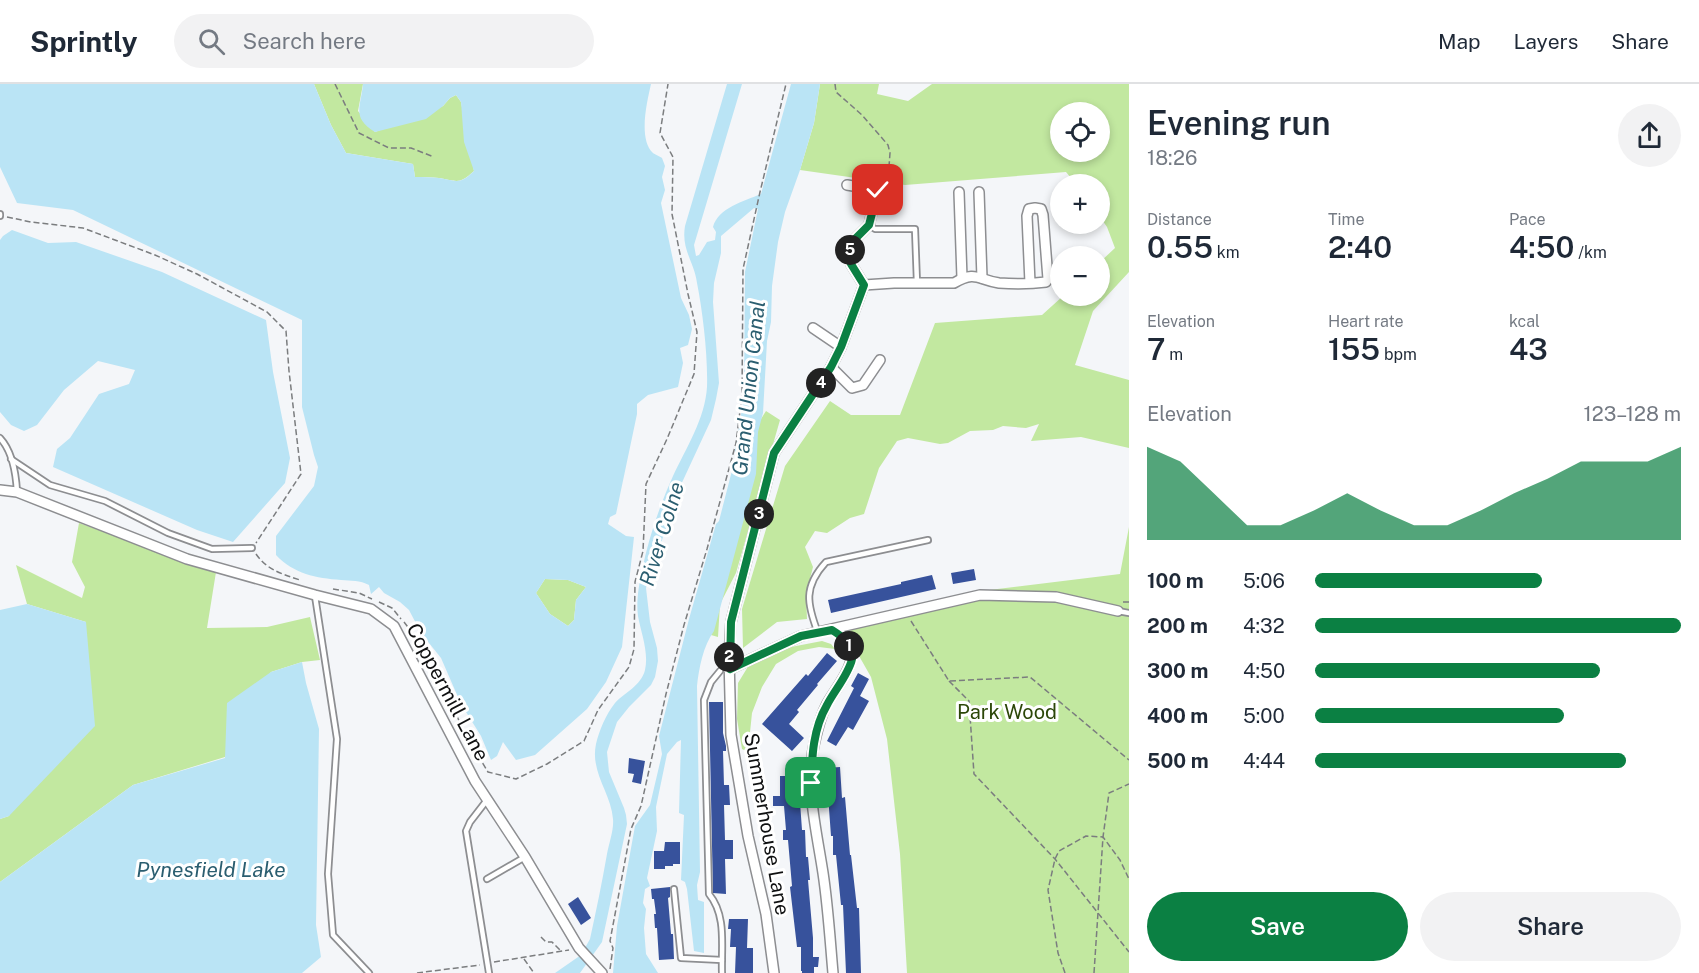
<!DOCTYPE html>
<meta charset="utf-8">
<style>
body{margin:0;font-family:"Public Sans",sans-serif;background:#f2f2f3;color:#1f2937;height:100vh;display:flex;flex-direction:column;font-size:22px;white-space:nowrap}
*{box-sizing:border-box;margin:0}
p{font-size:20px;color:#747a83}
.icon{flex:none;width:33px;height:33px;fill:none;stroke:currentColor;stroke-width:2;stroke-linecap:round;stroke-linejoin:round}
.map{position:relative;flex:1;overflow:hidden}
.panel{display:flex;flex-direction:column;background:#fff;width:570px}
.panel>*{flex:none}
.buttons{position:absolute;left:1050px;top:18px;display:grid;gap:12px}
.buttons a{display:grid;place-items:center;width:60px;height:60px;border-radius:50%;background:#fff;box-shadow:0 3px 9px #0003;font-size:30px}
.pin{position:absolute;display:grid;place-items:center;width:51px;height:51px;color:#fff;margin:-26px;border-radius:12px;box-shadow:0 3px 9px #0006}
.km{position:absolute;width:30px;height:30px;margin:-15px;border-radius:50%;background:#222;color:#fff;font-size:16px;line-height:30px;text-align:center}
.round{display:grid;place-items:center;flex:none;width:63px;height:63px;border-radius:32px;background:#f2f2f3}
.head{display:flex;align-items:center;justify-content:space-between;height:102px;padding:0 18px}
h1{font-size:33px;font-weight:600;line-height:45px}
.stats{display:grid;grid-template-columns:repeat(3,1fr);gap:9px;height:102px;padding:6px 18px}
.stats div{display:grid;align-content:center}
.stats b{font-size:30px;font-weight:600}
.stats small{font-size:16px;font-weight:400}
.stats p{font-size:16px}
.chart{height:168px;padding:12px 18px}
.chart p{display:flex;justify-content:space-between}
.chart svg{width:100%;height:108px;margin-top:6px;fill:#0b8043;opacity:.7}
.action{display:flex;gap:12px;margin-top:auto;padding:12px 18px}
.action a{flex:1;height:69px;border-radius:36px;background:#0b8043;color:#fff;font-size:24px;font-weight:600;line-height:69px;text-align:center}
.action a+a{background:#f2f2f3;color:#1f2937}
ul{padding:0 18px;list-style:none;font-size:20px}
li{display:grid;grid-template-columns:96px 72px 1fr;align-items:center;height:45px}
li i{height:15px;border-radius:8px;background:#0b8043}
header{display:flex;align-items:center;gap:36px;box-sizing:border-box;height:84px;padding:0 30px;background:#fff;border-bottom:2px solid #e0e1e3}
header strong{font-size:28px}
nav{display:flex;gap:33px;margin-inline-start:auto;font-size:21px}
.search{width:420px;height:54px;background:#f2f2f3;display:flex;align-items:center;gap:15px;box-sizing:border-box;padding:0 21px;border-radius:33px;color:#747a83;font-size:22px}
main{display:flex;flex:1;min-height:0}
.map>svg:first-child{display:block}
.green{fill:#c2e8a0;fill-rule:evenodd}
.water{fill:#bae4f5;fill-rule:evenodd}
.building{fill:#37529c}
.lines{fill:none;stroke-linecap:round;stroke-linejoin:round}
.lane-casing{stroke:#8d8e91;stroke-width:8}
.street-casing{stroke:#8d8e91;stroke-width:12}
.path{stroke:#7b7d7f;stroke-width:1.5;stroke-dasharray:6 3;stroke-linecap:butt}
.lane{stroke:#fff;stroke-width:4.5}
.street{stroke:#fff;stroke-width:9}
.route-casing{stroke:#fff;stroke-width:12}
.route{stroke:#0b8043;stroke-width:8}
.labels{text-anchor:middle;stroke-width:6;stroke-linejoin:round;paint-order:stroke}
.street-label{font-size:20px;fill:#0f1011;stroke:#fff}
.park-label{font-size:20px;fill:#2c4708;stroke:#fff}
.water-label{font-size:21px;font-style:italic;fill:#2b5e70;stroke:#fff}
</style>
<header>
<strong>Sprintly</strong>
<div class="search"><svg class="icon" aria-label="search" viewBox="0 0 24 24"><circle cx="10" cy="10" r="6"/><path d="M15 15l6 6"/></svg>Search here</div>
<nav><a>Map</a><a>Layers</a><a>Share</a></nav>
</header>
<main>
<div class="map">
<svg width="1129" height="889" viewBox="0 0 1129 889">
<rect width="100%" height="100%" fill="#f4f6f9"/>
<!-- green -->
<g class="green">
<path d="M 314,0 L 363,0 L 358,27 L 375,48 L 443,22 L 450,14 L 456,11 L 461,18 L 474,87 C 459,101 457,97 439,94 C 432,93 423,93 415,93 L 413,80 L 346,69 L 331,41 Z"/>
<path d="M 820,0 L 879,0 L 877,10 L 908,17 L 932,0 L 1129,0 L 1129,188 L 1093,227 L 1075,281 L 1129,296 L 1129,364 L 1081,353 L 1031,357 L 1039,340 L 1026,344 L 1003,342 L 993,346 L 970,347 L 948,359 L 940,360 L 908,354 L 897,357 L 879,384 L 864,430 L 850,434 L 827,449 L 815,447 L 805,463 L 813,483 L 806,510 L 807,535 L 777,538 L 743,564 L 742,525 L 785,382 L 830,317 L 851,331 L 900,331 L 935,239 L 1042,231 L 1063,212 L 1100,212 L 1100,178 L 1115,164 L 1107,143 L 1100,133 L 1100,100 L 1076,100 L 1066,88 L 905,101 L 800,86 L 814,39 ZM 1060,28 L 1100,28 L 1100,68 L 1060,68 Z"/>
<path d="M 766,327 L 780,336 L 736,489 L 720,520 L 718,553 L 711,551 L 707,511 L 750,352 Z"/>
<path d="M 79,439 L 216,488 L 207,544 L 267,543 L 310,533 L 320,576 L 302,578 L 271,588 L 225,673 L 133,701 L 0,798 L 0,735 L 9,732 L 86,538 L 27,520 L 16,481 L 82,514 L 85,503 L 72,478 Z"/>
<path d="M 1129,443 L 1129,889 L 907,889 L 900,770 L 887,655 L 871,593 L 842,542 L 981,507 L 1120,490 Z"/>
<path d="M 545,495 L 568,496 L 586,503 L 576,516 L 574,536 L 568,542 L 550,530 L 536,509 Z"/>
<path d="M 822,557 L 831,560 L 835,565 L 819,563 L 798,567 L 776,580 L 762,603 L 752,629 L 748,668 L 742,665 L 737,635 L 738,599 L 749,581 L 791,563 Z"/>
</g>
<!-- water -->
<g class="water">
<path d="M 0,0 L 314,0 L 331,41 L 346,69 L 413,80 L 415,93 C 423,93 432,93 439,94 C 457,97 460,101 474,87 L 464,58 L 461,18 L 456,11 L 450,14 L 443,22 L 426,35 L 375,48 C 351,33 361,23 363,0 L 651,0 C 647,18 638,55 653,69 C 654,70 661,73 662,74 L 665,82 L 662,93 L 665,106 L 661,119 L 681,214 L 689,231 L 692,245 L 688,261 L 680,264 L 683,279 L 678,303 L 648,311 L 637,320 L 637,330 L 616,430 L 610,433 L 608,440 L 626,452 L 634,453 L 622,563 L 606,598 L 587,625 L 535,671 L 516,676 L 503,658 L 497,672 L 491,676 L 481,652 L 461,620 L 441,574 L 421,549 L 409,526 L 400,518 L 384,509 L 379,503 L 371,510 L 369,501 C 360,496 351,497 341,496 C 316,494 294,490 276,471 L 276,452 L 314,402 L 318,383 L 314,371 L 302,323 L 302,236 L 73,126 L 17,119 L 0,83 ZM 545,495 L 568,496 L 586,503 L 576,516 L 574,536 L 568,542 L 550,530 L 536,509 Z"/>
<path d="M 727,0 L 742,0 L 697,151 L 694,161 L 696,172 L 699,171 L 707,158 L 715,156 L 716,148 L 713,143 C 718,124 744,117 761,110 L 791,0 L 820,0 L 814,39 L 800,86 L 785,128 L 778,158 L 772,202 L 771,238 L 767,257 L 763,329 L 758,348 L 756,390 L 714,547 C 703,562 699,584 697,602 L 700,788 L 697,801 L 698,816 L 704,818 L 704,869 L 694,867 L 687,805 L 685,798 L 681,796 L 684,731 L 679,729 L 681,656 L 677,658 L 667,670 L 656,723 L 657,747 L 647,794 L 650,802 L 645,805 L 643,819 L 646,825 L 644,844 L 646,870 L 658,889 L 613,889 L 617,842 L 635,742 L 650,721 L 662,670 L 659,652 L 689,535 L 716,440 L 719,437 L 736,371 L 735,368 L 744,312 L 745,188 L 758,125 L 754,124 L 721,152 L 721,169 L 714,199 L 713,218 L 719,299 L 716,315 L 711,336 L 679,405 L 646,504 L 650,538 L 657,564 L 658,577 L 655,593 L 651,601 L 629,623 L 617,638 L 607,668 L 609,688 L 624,724 L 626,731 L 627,740 L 602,858 L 580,889 L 555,889 L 581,871 L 590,855 C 596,827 602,799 607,770 C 609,759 614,746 613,735 C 611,709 590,688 596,660 C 599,647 606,630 615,619 C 625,608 641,602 645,586 C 649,568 641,549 638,532 C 636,518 639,500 642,487 C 648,455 660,421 673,392 C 686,364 705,335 707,303 C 708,273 703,229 697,199 C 694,177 681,166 685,142 Z"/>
<path d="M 12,146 L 48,159 L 76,158 L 162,188 L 266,236 L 273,288 L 290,374 L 285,399 L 233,458 L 197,446 L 53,383 L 57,365 L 70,354 L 99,310 L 129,300 L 135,286 L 98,277 L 64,306 L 37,341 L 24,347 L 11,341 L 0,328 L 0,156 L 3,152 Z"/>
<path d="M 27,520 L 86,538 L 95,642 L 9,732 L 0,735 L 0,526 Z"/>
<path d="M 302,578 L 306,599 L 319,645 L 316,841 L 321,873 L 302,889 L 0,889 L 0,798 L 133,701 L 225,674 L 227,619 L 271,588 Z"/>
</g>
<!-- building -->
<g class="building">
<path d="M 974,485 L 976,496 L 953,500 L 951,489 Z"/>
<path d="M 932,491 L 936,505 L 831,529 L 828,516 L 901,500 L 901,498 Z"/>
<path d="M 827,569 L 837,577 L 817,600 L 818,601 L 797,626 L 799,628 L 789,640 L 804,654 L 792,667 L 762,640 L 806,590 L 808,592 Z"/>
<path d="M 858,589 L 869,595 L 860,612 L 869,617 L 853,646 L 848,643 L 836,662 L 827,657 L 854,604 L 851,602 Z"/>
<path d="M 709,618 L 723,618 L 723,649 L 726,662 L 726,667 L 723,667 L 724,701 L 729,701 L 730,721 L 724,721 L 725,756 L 733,756 L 733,775 L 725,775 L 726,810 L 713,809 Z"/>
<path d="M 629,674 L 645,677 L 641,700 L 632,698 L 634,690 L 628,689 Z"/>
<path d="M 840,683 L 842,714 L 845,713 L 850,771 L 851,771 L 857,824 L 859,824 L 861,889 L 846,889 L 843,821 L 841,821 L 836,771 L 833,771 L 833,752 L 831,752 L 826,684 Z"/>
<path d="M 780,692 L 792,692 L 792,696 L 797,696 L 797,718 L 800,718 L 802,746 L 805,746 L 806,773 L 808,773 L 810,796 L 808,796 L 813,854 L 813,873 L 819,873 L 818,883 L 814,883 L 814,889 L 802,889 L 802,887 L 801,887 L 801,863 L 797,863 L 790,803 L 792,802 L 788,756 L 783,756 L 783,746 L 786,746 L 784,722 L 773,722 L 773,712 L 780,712 Z"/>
<path d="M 665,758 L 680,758 L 680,780 L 673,780 L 673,782 L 665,782 L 665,785 L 654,785 L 654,767 L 664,767 Z"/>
<path d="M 670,803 L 670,813 L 668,814 L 671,850 L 673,850 L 674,875 L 659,876 L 657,844 L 655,844 L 654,830 L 656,830 L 654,815 L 652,815 L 651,805 Z"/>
<path d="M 578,813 L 591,834 L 581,841 L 568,820 Z"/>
<path d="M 729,835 L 748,835 L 747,864 L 753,864 L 753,889 L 735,889 L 736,863 L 730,863 L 731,845 L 728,845 Z"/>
</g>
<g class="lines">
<!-- lane casing -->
<g class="lane-casing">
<g id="lane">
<path d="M 0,130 L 0,132"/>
<path d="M 869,141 L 875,145 L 915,145 L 917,199"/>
<path d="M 0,354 C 13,368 16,389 17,408"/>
<path d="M 11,375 L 50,401 L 105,417 L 168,449 L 212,465 L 252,464"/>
<path d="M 315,512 L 337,655 L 328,790 L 333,851 L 369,889"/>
<path d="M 1118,527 L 1129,529"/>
<path d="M 818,549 C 807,520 803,503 826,478 L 928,456"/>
<path d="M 720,587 L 711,598 L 704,616 L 709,810 C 727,832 721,862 722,889"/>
<path d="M 487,716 L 470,738 L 466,747 L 489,889"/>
<path d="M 487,795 L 525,773"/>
<path d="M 674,805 L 681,874 L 722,876"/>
</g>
</g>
<!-- street casing -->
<g class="street-casing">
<g id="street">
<path d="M 847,101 L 878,106"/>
<path d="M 959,108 L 962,194"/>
<path d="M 979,108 L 982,194"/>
<path d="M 864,201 L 894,199 L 954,199 C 976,186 978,196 999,199 C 1014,200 1031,200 1046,198 L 1048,195 L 1043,131 L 1041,125 L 1035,124 L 1029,125 L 1027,132 L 1030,199"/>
<path d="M 813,244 L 841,263"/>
<path d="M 831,283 L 852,304 L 863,301 L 880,276"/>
<path d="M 0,406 L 17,408 L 187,475 L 315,511 L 371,525 L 394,542 L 475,697 L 525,773 L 579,864 L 602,889"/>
<path d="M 833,546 C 836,548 841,551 844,553 C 866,574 835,603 826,622 C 819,636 816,651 813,666 C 806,706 817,749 823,789 C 828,822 830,855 833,889"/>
<path d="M 730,585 L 801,552 L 980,511 L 1056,513 L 1118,527"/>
<path d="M 774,889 L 766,830 L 748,752 L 731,651 L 729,574 L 731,538 L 774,369 L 831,283 L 841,263 L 864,201 L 851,180 L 850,165 L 854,156 L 869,141 L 879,100"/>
</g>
</g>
<!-- path -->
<g class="path">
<path d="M 335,0 L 359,49 L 389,64 L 411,64 L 434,73"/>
<path d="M 835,0 L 836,8 L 862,31 L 888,61 L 890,69 L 888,96"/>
<path d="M 7,133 L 31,138 L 83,144 L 155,171 L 197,190 L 267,228 L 286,247 L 289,287 L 301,390 L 256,459"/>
<path d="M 256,470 C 267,486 282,490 300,496"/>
<path d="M 333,505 L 359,509 L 372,515"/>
<path d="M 379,518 L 392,524 L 401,535"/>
<path d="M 1123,518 L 1129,518"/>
<path d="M 911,537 L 949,597 L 1030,593 L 1129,676"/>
<path d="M 404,538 L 418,556 L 471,660 L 488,688 L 516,695 L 547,680 L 584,657 L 598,626 L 629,583 L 634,565 L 635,498 L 643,467 L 646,400 L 667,355 L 694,290 L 697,248 L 688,210 L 672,130 L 673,73 L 660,49 L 668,0"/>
<path d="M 949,597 L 969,617 L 974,690 L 1055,775 L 1129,868"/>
<path d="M 541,853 L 546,858 L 552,858 L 561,867"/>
<path d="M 524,875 L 534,889"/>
<path d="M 494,878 L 569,866"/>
<path d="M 610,885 L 613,864 L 610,857 L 631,745 L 641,722 L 666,610 L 684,541 L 707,465 L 736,359 L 742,311 L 743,185 L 760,108 L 786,0"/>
<path d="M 417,889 L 480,881"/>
<path d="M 1065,889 L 1058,869 L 1048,806 L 1055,775 L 1059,767 L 1086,752 L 1103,753 L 1120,776 L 1129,795"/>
<path d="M 1094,889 L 1103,753 L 1109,709 L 1129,700"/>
</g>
<!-- lane -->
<use href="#lane" class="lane"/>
<!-- street -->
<use href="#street" class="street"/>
</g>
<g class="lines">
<!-- route casing -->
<g class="route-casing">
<path id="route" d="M 811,699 C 812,672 813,645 827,621 C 834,607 849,590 852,575 C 855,561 843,553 832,546 L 801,552 L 730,585 L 731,538 L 774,369 L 831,283 L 841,263 L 864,201 L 851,180 L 850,165 L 854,156 L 869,141 L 878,106"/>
</g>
<!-- route -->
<use href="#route" class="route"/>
</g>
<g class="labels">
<!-- street labels -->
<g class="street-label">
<text transform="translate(448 608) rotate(62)" y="7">Coppermill Lane</text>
<text transform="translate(767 740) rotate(80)" y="7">Summerhouse Lane</text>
</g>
<!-- park labels -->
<g class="park-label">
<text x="1007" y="635">Park Wood</text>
</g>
<!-- water labels -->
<g class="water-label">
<text transform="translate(749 304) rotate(-84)" y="7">Grand Union Canal</text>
<text transform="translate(662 450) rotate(-73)" y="7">River Colne</text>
<text x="211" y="793">Pynesfield Lake</text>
</g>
</g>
</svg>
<div class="buttons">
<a><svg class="icon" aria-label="locate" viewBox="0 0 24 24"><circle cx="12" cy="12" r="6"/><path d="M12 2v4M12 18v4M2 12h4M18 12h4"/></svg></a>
<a>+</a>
<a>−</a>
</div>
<div class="pin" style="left:811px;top:699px;background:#1e9e55"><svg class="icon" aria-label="arrive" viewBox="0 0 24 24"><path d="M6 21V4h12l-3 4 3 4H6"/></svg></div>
<div class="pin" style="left:878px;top:106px;background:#d93025"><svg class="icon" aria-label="check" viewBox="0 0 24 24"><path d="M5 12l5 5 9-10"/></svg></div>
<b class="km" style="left:849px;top:562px">1</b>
<b class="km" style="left:729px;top:573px">2</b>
<b class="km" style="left:759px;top:430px">3</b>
<b class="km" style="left:821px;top:299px">4</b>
<b class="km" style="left:850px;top:166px">5</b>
</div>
<section class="panel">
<div class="head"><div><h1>Evening run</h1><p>18:26</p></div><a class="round"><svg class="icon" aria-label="share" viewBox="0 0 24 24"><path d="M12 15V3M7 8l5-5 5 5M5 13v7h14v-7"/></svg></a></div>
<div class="stats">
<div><p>Distance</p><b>0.55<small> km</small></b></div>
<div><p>Time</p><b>2:40</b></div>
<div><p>Pace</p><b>4:50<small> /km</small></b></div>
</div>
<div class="stats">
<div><p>Elevation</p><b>7<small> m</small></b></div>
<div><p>Heart rate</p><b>155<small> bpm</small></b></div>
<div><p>kcal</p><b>43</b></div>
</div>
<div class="chart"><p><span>Elevation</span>123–128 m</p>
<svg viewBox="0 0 160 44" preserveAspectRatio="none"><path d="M0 44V6L10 12L20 25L30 38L40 38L50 32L60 25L70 32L80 38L90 38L100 32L110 25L120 19L130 12L140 12L150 12L160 6V44z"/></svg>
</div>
<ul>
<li><b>100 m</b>5:06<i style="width:62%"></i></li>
<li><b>200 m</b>4:32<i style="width:100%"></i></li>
<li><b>300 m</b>4:50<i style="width:78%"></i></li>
<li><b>400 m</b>5:00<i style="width:68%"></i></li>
<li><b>500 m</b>4:44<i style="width:85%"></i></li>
</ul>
<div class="action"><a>Save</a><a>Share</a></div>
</section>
</main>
